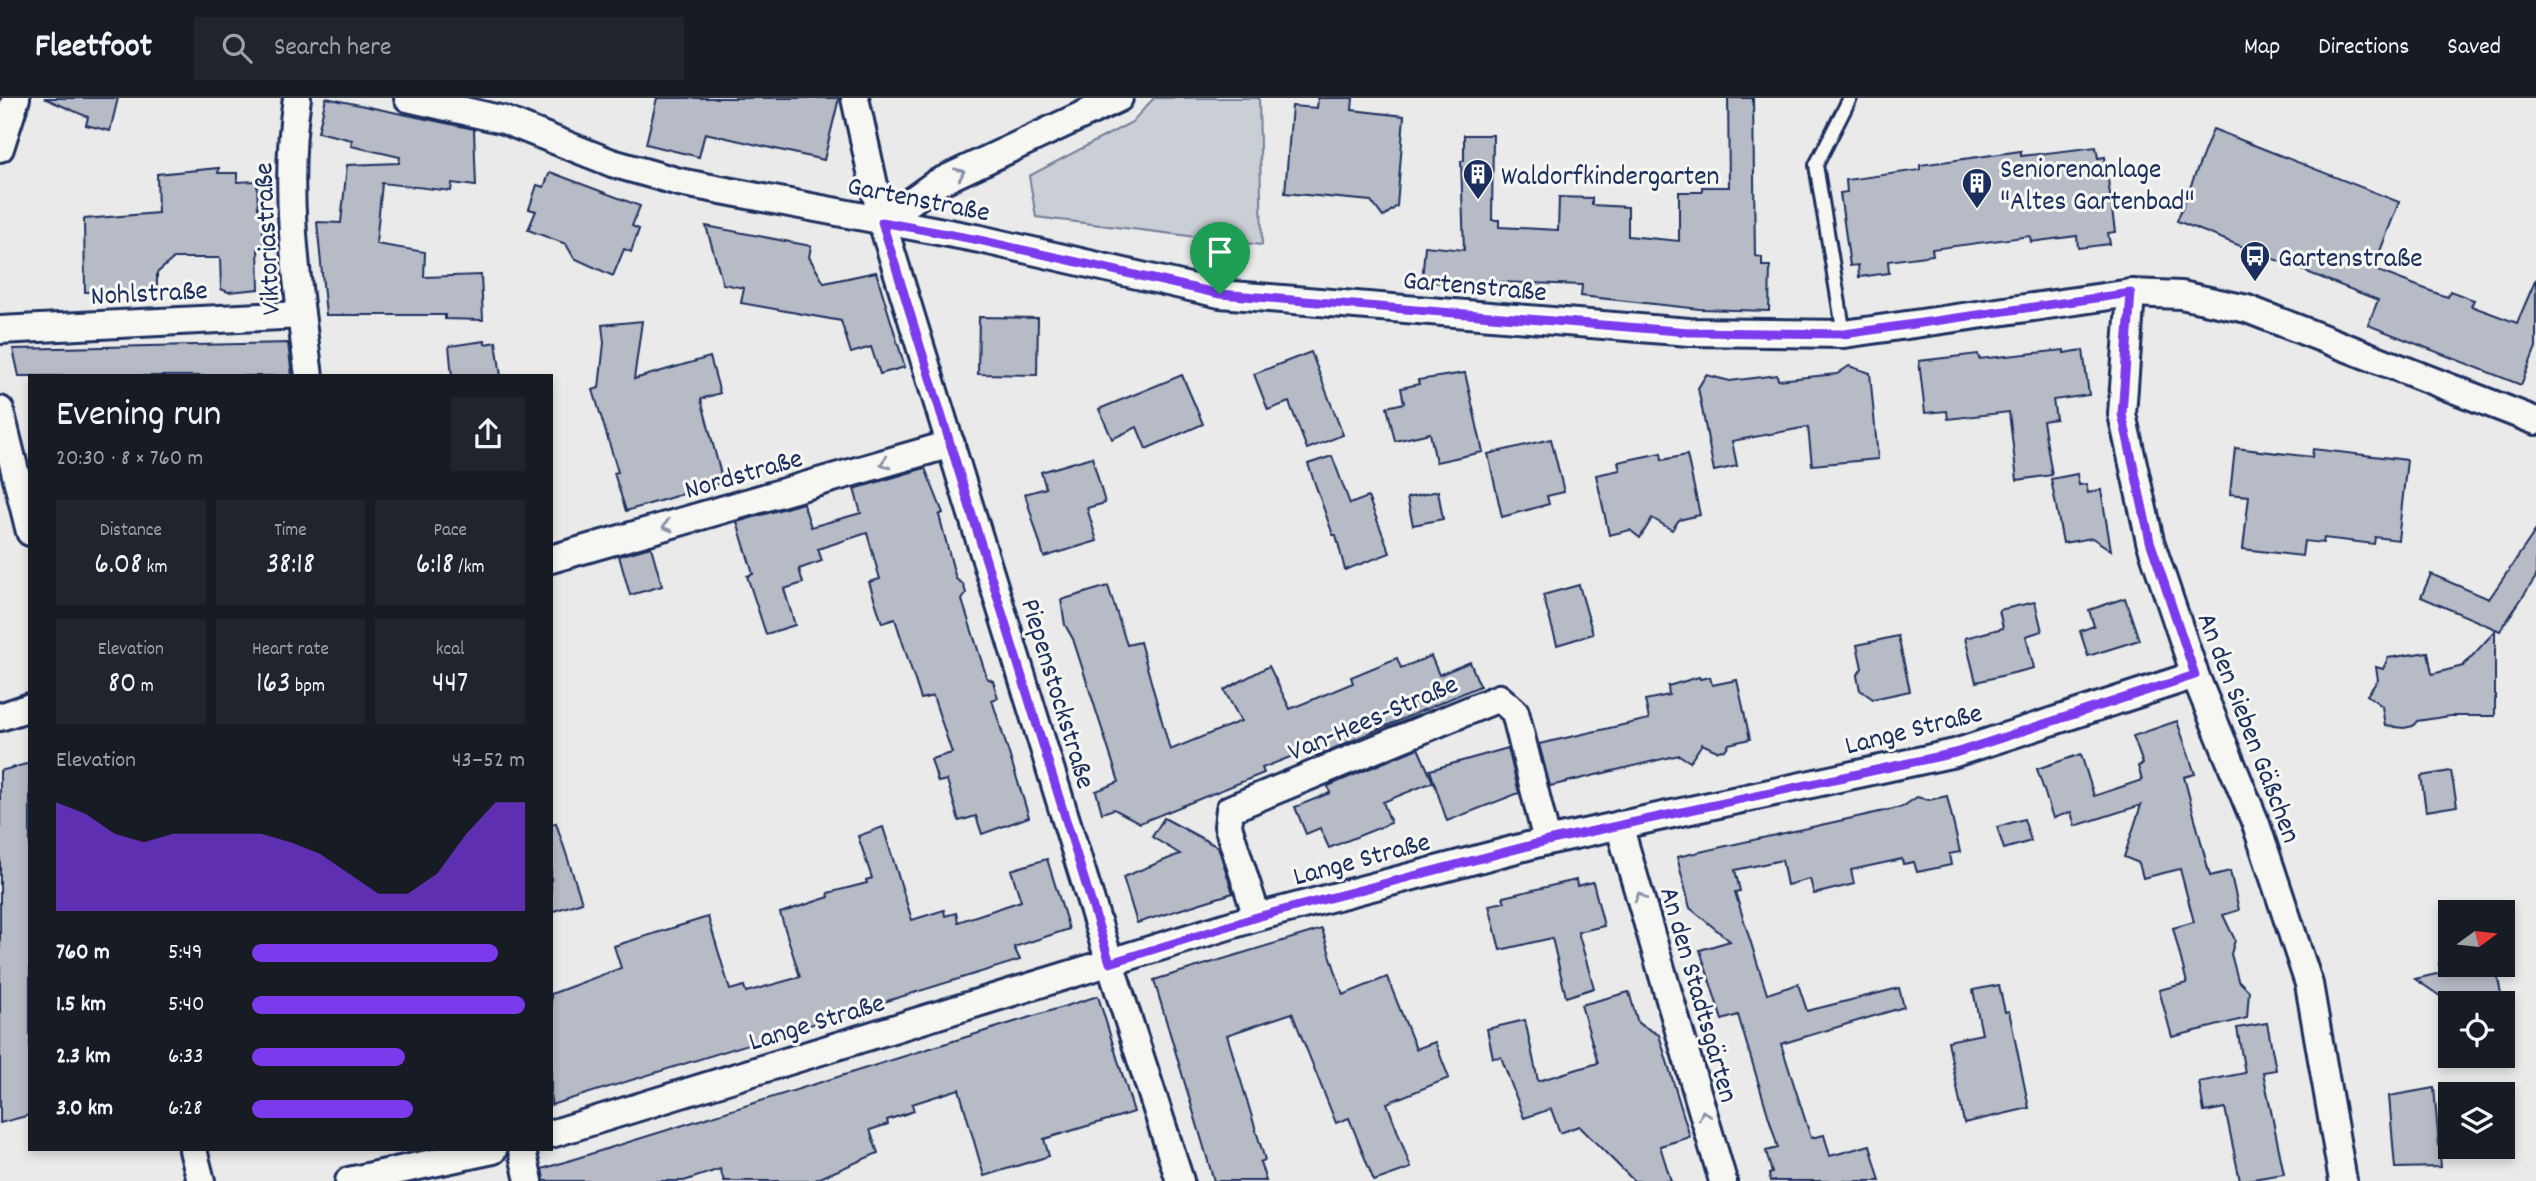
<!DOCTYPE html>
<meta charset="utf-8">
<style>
body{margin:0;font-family:Dekko,sans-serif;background:#20242c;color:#f1f3f6;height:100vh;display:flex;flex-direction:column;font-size:26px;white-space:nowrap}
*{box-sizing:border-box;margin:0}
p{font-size:23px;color:#9ea1a6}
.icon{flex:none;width:38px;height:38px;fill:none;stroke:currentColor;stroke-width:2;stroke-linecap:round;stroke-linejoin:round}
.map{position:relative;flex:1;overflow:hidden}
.drawer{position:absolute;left:28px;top:276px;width:525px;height:777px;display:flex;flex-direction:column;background:#171b24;border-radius:0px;box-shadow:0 4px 10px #0003}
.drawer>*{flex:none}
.needle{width:46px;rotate:75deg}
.fabs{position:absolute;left:2438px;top:802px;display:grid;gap:14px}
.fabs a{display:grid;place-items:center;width:77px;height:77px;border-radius:0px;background:#171b24;box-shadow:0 4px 10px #0003;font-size:35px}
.pin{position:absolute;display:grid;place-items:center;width:60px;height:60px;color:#fff;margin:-72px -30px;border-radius:50% 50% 50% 0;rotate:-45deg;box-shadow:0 0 7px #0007}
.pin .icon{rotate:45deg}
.round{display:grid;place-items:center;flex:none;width:74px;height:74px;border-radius:0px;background:#20242c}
.overview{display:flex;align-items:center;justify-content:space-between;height:119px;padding:0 28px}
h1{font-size:38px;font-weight:600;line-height:52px}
.figures{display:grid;grid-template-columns:repeat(3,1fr);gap:10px;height:119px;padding:7px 28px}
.figures div{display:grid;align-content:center;border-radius:0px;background:#20242c;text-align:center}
.figures b{font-size:30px;font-weight:600}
.figures small{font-size:19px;font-weight:400}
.figures p{font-size:19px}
.chart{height:196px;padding:14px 28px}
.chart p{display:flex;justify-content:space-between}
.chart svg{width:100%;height:126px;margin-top:7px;fill:#7c3aed;opacity:.7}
ul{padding:0 28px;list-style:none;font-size:23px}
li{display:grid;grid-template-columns:112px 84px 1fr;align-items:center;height:52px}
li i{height:18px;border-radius:9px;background:#7c3aed}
header{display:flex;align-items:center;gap:42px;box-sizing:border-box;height:98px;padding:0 35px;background:#171b24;border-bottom:2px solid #363941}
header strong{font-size:33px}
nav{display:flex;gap:38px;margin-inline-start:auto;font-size:24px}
.search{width:490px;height:63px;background:#20242c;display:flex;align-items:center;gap:18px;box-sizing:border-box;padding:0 24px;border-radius:0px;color:#9ea1a6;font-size:26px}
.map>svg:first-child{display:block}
.green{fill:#caced5;stroke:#727e9a;stroke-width:2}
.building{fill:#b6bbc6;stroke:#1b2f5e;stroke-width:2}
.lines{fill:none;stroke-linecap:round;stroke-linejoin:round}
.service-casing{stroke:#1b2f5e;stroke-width:18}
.minor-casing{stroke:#1b2f5e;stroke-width:32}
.service{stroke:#f6f6f2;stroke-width:12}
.minor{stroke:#f6f6f2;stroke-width:26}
.oneway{stroke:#8892a8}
.route-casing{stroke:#fff;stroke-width:14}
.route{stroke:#7c3aed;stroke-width:9}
.labels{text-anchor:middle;stroke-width:6;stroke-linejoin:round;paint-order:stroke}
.poi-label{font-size:28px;fill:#1b2f5e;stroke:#f6f6f2;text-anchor:start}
.street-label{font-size:28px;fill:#1b2f5e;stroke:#f6f6f2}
</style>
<header>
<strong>Fleetfoot</strong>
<div class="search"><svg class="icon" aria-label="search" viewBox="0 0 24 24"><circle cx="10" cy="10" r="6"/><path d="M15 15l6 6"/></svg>Search here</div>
<nav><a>Map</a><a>Directions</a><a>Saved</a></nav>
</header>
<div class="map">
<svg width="2536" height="1083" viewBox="0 0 2536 1083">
<rect width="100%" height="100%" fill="#e9eae9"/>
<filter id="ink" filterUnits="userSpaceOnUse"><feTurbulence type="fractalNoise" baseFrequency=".0143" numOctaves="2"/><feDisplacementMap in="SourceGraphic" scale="14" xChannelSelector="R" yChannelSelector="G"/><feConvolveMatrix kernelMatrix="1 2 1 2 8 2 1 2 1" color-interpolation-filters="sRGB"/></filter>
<g filter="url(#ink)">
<!-- green -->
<path class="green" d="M 1154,0 L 1259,0 L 1262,147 L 1036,119 L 1029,78 L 1132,24 Z"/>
<!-- building -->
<g class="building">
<path d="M 44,0 L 118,0 L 110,33 L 86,27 L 88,19 Z"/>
<path d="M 326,0 L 474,31 L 476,88 L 452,85 L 451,93 L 382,85 L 376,146 L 425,154 L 424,179 L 481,177 L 483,222 L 445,221 L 445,217 L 326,217 L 317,124 L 341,125 L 347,67 L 399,65 L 400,59 L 351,48 L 352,42 L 318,34 Z"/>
<path d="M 657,0 L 839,0 L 824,62 L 705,35 L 699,59 L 646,46 Z"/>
<path d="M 1318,0 L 1353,0 L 1352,12 L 1404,18 L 1397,108 L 1383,119 L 1371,103 L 1285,95 L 1292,8 L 1317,10 Z"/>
<path d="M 1728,0 L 1753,0 L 1755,158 L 1762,159 L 1762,168 L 1770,168 L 1769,213 L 1700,211 L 1581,198 L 1582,187 L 1499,184 L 1499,190 L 1422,183 L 1425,148 L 1464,152 L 1461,63 L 1464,63 L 1464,37 L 1493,37 L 1492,122 L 1499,122 L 1499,129 L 1558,132 L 1559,99 L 1592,100 L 1592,107 L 1628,109 L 1628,138 L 1679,143 L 1679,94 L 1702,94 L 1702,89 L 1729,89 Z"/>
<path d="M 2213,31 L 2399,104 L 2373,171 L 2441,197 L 2448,199 L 2450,193 L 2474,202 L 2471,208 L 2517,225 L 2536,181 L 2536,249 L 2521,287 L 2368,227 L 2378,202 L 2177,123 Z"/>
<path d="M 2096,49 L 2098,60 L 2105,59 L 2115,134 L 2108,135 L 2110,146 L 2078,150 L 2077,138 L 2031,144 L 2030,138 L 1932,151 L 1933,157 L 1888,163 L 1889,175 L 1859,179 L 1858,167 L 1850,168 L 1840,95 L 1847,94 L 1846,82 L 1920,72 L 1920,67 L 2021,53 L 2021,58 Z"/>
<path d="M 219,70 L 218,75 L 237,75 L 237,84 L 257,83 L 258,110 L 263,110 L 263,149 L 258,149 L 259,191 L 228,194 L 221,191 L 220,160 L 174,160 L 157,175 L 157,192 L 85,194 L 84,121 L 158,115 L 157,76 Z"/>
<path d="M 550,74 L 640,108 L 632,128 L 639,131 L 631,154 L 624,151 L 613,178 L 574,160 L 566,146 L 528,132 L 536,113 L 529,111 L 537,87 L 544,89 Z"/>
<path d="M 706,128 L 811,148 L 809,159 L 824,185 L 876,174 L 905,269 L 880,276 L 871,249 L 851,255 L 841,223 L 741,205 L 744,190 L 723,186 Z"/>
<path d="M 979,219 L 1038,220 L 1037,277 L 978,276 Z"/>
<path d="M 642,223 L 634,281 L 710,259 L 720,295 L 701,301 L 723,384 L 626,413 L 614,375 L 618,374 L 593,292 L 599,290 L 604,245 L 602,227 Z"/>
<path d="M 485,243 L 485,246 L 496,244 L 501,278 L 452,278 L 449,248 Z"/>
<path d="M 288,245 L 292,278 L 19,278 L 13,251 Z"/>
<path d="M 2064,252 L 2064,255 L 2083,252 L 2089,297 L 2053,302 L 2056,321 L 2043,323 L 2052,377 L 2017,382 L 2009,314 L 1948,321 L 1947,313 L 1925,315 L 1919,263 L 1978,256 L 1979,261 Z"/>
<path d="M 1311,254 L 1343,337 L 1307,351 L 1289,304 L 1268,312 L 1254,276 Z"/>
<path d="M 1849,268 L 1870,275 L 1878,361 L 1812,367 L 1808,329 L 1732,343 L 1737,368 L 1714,373 L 1698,290 L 1706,277 L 1730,283 L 1777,277 L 1778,282 L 1837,276 Z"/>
<path d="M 1465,275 L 1483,354 L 1436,364 L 1430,335 L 1395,343 L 1387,309 L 1404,305 L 1401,290 L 1419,286 L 1418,282 Z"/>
<path d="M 1182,277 L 1203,326 L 1146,351 L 1137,329 L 1112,341 L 1099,311 Z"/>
<path d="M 1551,341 L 1564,394 L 1547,398 L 1549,406 L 1502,419 L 1488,356 Z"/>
<path d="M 2235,350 L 2312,359 L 2313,351 L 2407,362 L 2398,442 L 2375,439 L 2374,446 L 2324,440 L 2323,445 L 2304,443 L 2302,458 L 2243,451 L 2249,398 L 2230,396 Z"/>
<path d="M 1661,355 L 1662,362 L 1687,357 L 1700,417 L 1679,422 L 1672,432 L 1652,420 L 1640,440 L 1630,432 L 1609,437 L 1596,377 L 1620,372 L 1618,364 Z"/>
<path d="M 1332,358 L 1350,406 L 1368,399 L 1390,455 L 1345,472 L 1336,437 L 1333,437 L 1308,366 Z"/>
<path d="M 1092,359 L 1105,405 L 1087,410 L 1097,443 L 1044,459 L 1025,396 L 1046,390 L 1041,374 Z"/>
<path d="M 925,370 L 943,415 L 939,417 L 956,481 L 963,486 L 966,495 L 962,502 L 987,580 L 993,583 L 998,600 L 992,602 L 1029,719 L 982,736 L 976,718 L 959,723 L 947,682 L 938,684 L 931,661 L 952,655 L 933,598 L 921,601 L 895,521 L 882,525 L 869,484 L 880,481 L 867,435 L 818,451 L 822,463 L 799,471 L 803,485 L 784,491 L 795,527 L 766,536 L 747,478 L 753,476 L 737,424 L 803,405 L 811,429 L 861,415 L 854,391 Z"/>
<path d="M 2077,376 L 2079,387 L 2086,386 L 2088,395 L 2101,392 L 2111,452 L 2092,440 L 2063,445 L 2051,381 Z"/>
<path d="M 1438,393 L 1443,421 L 1413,427 L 1407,400 Z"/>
<path d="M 2536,432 L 2536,479 L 2500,533 L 2421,499 L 2431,476 L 2489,501 Z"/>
<path d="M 651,449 L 662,488 L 630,497 L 619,458 Z"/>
<path d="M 1579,487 L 1593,536 L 1557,547 L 1543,497 Z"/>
<path d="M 1108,488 L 1127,547 L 1140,544 L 1170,652 L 1241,623 L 1224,592 L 1269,568 L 1290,611 L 1353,585 L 1351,579 L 1397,560 L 1401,570 L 1431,558 L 1439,577 L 1470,564 L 1480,588 L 1316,658 L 1313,650 L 1262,670 L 1264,675 L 1140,725 L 1114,711 L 1102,715 L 1096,693 L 1119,684 L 1073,541 L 1065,527 L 1061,502 Z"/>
<path d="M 2125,500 L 2139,542 L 2088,558 L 2080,533 L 2094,528 L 2089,512 Z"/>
<path d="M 2035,504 L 2042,533 L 2026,538 L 2034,570 L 1976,584 L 1965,540 L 2003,530 L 1999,512 Z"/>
<path d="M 2495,533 L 2495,618 L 2450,618 L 2417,623 L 2413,628 L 2404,630 L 2385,628 L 2382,608 L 2367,597 L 2378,582 L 2376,569 L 2383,571 L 2388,560 L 2428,554 L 2432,576 L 2463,568 Z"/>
<path d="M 1898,538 L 1910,593 L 1873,601 L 1860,592 L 1857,578 L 1862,570 L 1857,547 Z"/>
<path d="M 1699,579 L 1700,581 L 1710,579 L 1712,587 L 1737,582 L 1750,641 L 1729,646 L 1725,652 L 1717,653 L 1702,646 L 1690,664 L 1679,657 L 1550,688 L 1539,646 L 1649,621 L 1645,602 L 1669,597 L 1668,588 Z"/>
<path d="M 2177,623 L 2195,676 L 2184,679 L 2210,778 L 2230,773 L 2239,812 L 2223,817 L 2235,842 L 2231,856 L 2238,882 L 2249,893 L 2247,920 L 2172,939 L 2159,892 L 2187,885 L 2173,830 L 2194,824 L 2180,771 L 2143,780 L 2139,765 L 2124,759 L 2141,707 L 2075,728 L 2071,714 L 2053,720 L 2037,671 L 2081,656 L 2094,698 L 2142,682 L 2138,668 L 2143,666 L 2133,638 Z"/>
<path d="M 1418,650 L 1433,684 L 1383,704 L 1391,725 L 1329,750 L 1320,730 L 1306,736 L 1295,709 L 1330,695 L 1328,688 Z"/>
<path d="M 1508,650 L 1519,695 L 1447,723 L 1430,672 Z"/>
<path d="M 30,665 L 30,1017 L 0,1025 L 0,673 Z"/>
<path d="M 2451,673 L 2457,708 L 2426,713 L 2421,678 Z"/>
<path d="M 1947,698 L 1960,754 L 1949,756 L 1951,767 L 1917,774 L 1914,764 L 1903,766 L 1902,761 L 1851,772 L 1854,786 L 1814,796 L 1810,781 L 1787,787 L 1782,762 L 1735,772 L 1740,793 L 1735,794 L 1767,896 L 1798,886 L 1807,913 L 1899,890 L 1904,909 L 1781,946 L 1811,1040 L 1824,1037 L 1830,1058 L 1870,1047 L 1880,1083 L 1770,1083 L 1769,1076 L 1772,1075 L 1766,1053 L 1778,1050 L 1738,917 L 1722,922 L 1700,852 L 1730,843 L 1690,810 L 1677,759 L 1902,709 L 1917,699 L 1929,702 Z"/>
<path d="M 1164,720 L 1218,749 L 1233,795 L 1137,825 L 1123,779 L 1180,756 L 1152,739 Z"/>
<path d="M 2024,721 L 2031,743 L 2004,751 L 1997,729 Z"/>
<path d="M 556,725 L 582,804 L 551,814 L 551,726 Z"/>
<path d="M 883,729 L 912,822 L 944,812 L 945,818 L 956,815 L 958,824 L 1021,803 L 1011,772 L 1047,761 L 1069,831 L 1014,849 L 1020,862 L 551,1007 L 551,896 L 621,870 L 614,848 L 708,819 L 730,892 L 744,888 L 746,894 L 800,879 L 780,815 L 829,799 L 828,795 L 867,785 L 866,782 L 872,780 L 858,738 Z"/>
<path d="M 1576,782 L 1577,788 L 1593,784 L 1604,828 L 1578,834 L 1594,890 L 1566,899 L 1552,840 L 1500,852 L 1489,807 L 1505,804 L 1503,799 Z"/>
<path d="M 1322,831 L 1343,897 L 1387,879 L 1416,951 L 1435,944 L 1449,980 L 1387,1005 L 1411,1070 L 1374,1083 L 1349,1020 L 1336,1025 L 1292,915 L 1227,937 L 1265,1062 L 1260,1064 L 1266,1083 L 1214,1083 L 1154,882 Z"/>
<path d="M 2439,866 L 2495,866 L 2503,905 L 2454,905 L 2453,900 L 2440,898 L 2415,881 L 2441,875 Z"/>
<path d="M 1999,887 L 2005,914 L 2009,913 L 2029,1010 L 1964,1025 L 1948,943 L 1982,936 L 1973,892 Z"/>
<path d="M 1629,894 L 1638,925 L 1659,937 L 1690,1039 L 1660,1048 L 1671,1083 L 1634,1083 L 1579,1028 L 1560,1035 L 1551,1011 L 1524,1020 L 1501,959 L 1493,960 L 1487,931 L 1525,922 L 1538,983 L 1598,965 L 1581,907 Z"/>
<path d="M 1098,898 L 1134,1014 L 1044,1041 L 1049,1058 L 984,1078 L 959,991 L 912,1006 L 914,1013 L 887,1022 L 888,1026 L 870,1032 L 878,1055 L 813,1083 L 724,1083 L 720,1071 L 684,1083 L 544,1083 L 542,1071 Z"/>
<path d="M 2267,925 L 2276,972 L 2263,974 L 2284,1076 L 2240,1083 L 2225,1010 L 2204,1014 L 2199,984 L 2245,975 L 2237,930 Z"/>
<path d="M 2434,990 L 2441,1069 L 2395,1070 L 2389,998 Z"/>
</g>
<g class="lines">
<!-- service casing -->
<g class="service-casing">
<path id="service" d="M 1844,236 L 1816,67 L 1850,0"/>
</g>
<!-- minor casing -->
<g class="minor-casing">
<g id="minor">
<path d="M 297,0 C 283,92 297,186 309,278"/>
<path d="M 408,0 L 504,22 L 612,65 L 679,84 L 980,141 L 1220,196 L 1689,234 L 1844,236 L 2131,195 L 2181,197 L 2247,211 L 2536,323"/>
<path d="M 855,0 L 882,124 L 1110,865 L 1180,1083"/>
<path d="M 0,50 L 16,0"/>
<path d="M 882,124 L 935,86 L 1119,0"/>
<path d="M 2131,195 L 2122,316 L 2150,443 L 2195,577 L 2256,726 L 2309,886 L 2343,1083"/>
<path d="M 0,232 L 301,217"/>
<path d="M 0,312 L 30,434"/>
<path d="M 551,461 L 951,346"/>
<path d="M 0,619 L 30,609"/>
<path d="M 1619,727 L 1723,1083"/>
<path d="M 1257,819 L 1228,728 L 1230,711 L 1499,600 L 1515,614 L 1547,743"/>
<path d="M 551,1036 L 1257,819 L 1547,743 L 1955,655 L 2195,577"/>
<path d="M 193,1052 L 201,1083"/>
<path d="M 522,1052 L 529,1083"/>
<path d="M 349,1083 L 493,1052"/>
</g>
</g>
<!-- service -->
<use href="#service" class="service"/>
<!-- minor -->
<use href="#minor" class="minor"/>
</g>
<!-- one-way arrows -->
<defs><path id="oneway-chevron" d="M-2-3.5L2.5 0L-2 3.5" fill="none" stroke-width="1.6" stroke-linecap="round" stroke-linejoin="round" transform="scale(1.75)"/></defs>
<g class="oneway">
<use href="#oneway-chevron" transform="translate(960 75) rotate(-24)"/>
<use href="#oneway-chevron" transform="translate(885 365) rotate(164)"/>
<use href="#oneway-chevron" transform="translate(667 428) rotate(164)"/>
<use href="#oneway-chevron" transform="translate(1640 799) rotate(-106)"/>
<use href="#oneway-chevron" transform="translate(1704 1017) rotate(-106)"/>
</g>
</g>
<g class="lines" filter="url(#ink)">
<!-- route casing -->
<g class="route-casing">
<path id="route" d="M 882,124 L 979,142 L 1220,196 L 1689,234 L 1844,236 L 2131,195 L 2122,316 L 2150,443 L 2195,577 L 1955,655 L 1547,743 L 1257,819 L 1110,865 Z"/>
</g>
<!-- route -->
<use href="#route" class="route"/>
</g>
<!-- icons -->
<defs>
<g id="building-pin" transform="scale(1.575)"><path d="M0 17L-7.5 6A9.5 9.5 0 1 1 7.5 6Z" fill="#1b2f5e" stroke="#f6f6f2"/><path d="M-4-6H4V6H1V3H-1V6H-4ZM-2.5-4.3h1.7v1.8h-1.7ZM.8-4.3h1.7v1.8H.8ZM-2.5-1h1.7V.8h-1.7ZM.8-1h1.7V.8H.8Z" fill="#fff"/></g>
<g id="bus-pin" transform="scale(1.575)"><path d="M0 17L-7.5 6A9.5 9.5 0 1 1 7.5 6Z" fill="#1b2f5e" stroke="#f6f6f2"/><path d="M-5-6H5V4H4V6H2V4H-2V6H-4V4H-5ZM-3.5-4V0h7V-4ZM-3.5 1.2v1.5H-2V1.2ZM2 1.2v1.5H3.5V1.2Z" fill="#fff"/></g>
</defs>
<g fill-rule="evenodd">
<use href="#building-pin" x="1478" y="76"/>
<use href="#building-pin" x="1977" y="85"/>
<use href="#bus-pin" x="2255" y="158"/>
</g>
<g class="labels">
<!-- poi labels -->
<g class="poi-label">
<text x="2000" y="79">Seniorenanlage<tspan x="2000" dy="32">"Altes Gartenbad"</tspan></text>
<text x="1501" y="86">Waldorfkindergarten</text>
<text x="2278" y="168">Gartenstraße</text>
</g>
<!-- street labels -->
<g class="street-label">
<text transform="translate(919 99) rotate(11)" y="10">Gartenstraße</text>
<text transform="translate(265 141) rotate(-93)" y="10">Viktoriastraße</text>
<text transform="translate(1475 186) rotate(5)" y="10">Gartenstraße</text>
<text transform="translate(149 193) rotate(-3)" y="10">Nohlstraße</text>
<text transform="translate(743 374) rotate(-16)" y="10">Nordstraße</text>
<text transform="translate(1060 595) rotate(73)" y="10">Piepenstockstraße</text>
<text transform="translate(1372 618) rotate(-23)" y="10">Van-Hees-Straße</text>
<text transform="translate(1913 629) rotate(-14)" y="10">Lange Straße</text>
<text transform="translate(2251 629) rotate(69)" y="10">An den Sieben Gäßchen</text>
<text transform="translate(1361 759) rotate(-15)" y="10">Lange Straße</text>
<text transform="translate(1701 896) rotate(74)" y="10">An den Stadtsgärten</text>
<text transform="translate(816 922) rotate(-17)" y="10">Lange Straße</text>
</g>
</g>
</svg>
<div class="fabs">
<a><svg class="needle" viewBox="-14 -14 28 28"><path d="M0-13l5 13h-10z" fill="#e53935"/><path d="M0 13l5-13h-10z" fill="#9ea1a6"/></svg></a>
<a><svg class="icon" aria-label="locate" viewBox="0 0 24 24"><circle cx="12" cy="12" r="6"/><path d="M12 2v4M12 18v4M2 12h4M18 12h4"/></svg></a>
<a><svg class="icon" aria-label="layers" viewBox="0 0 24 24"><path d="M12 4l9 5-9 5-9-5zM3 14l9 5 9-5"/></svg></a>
</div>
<div class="pin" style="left:1220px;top:196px;background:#1e9e55"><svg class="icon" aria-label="arrive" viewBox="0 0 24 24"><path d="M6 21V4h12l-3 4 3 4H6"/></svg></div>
<section class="drawer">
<div class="overview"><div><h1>Evening run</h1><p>20:30 · 8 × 760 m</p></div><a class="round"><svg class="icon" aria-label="share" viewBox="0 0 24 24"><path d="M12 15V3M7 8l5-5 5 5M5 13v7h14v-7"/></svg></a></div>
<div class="figures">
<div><p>Distance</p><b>6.08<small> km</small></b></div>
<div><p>Time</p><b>38:18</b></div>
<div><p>Pace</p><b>6:18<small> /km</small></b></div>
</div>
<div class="figures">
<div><p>Elevation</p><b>80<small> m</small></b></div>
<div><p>Heart rate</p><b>163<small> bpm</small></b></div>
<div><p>kcal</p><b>447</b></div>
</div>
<div class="chart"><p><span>Elevation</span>43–52 m</p>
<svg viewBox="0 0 160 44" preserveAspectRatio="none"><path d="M0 44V6L10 10L20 17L30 20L40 17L50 17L60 17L70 17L80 20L90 24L100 31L110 38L120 38L130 31L140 17L150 6L160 6V44z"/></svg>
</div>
<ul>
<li><b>760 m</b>5:49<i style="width:90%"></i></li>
<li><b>1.5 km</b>5:40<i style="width:100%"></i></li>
<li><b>2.3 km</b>6:33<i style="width:56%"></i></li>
<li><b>3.0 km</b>6:28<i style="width:59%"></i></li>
</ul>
</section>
</div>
